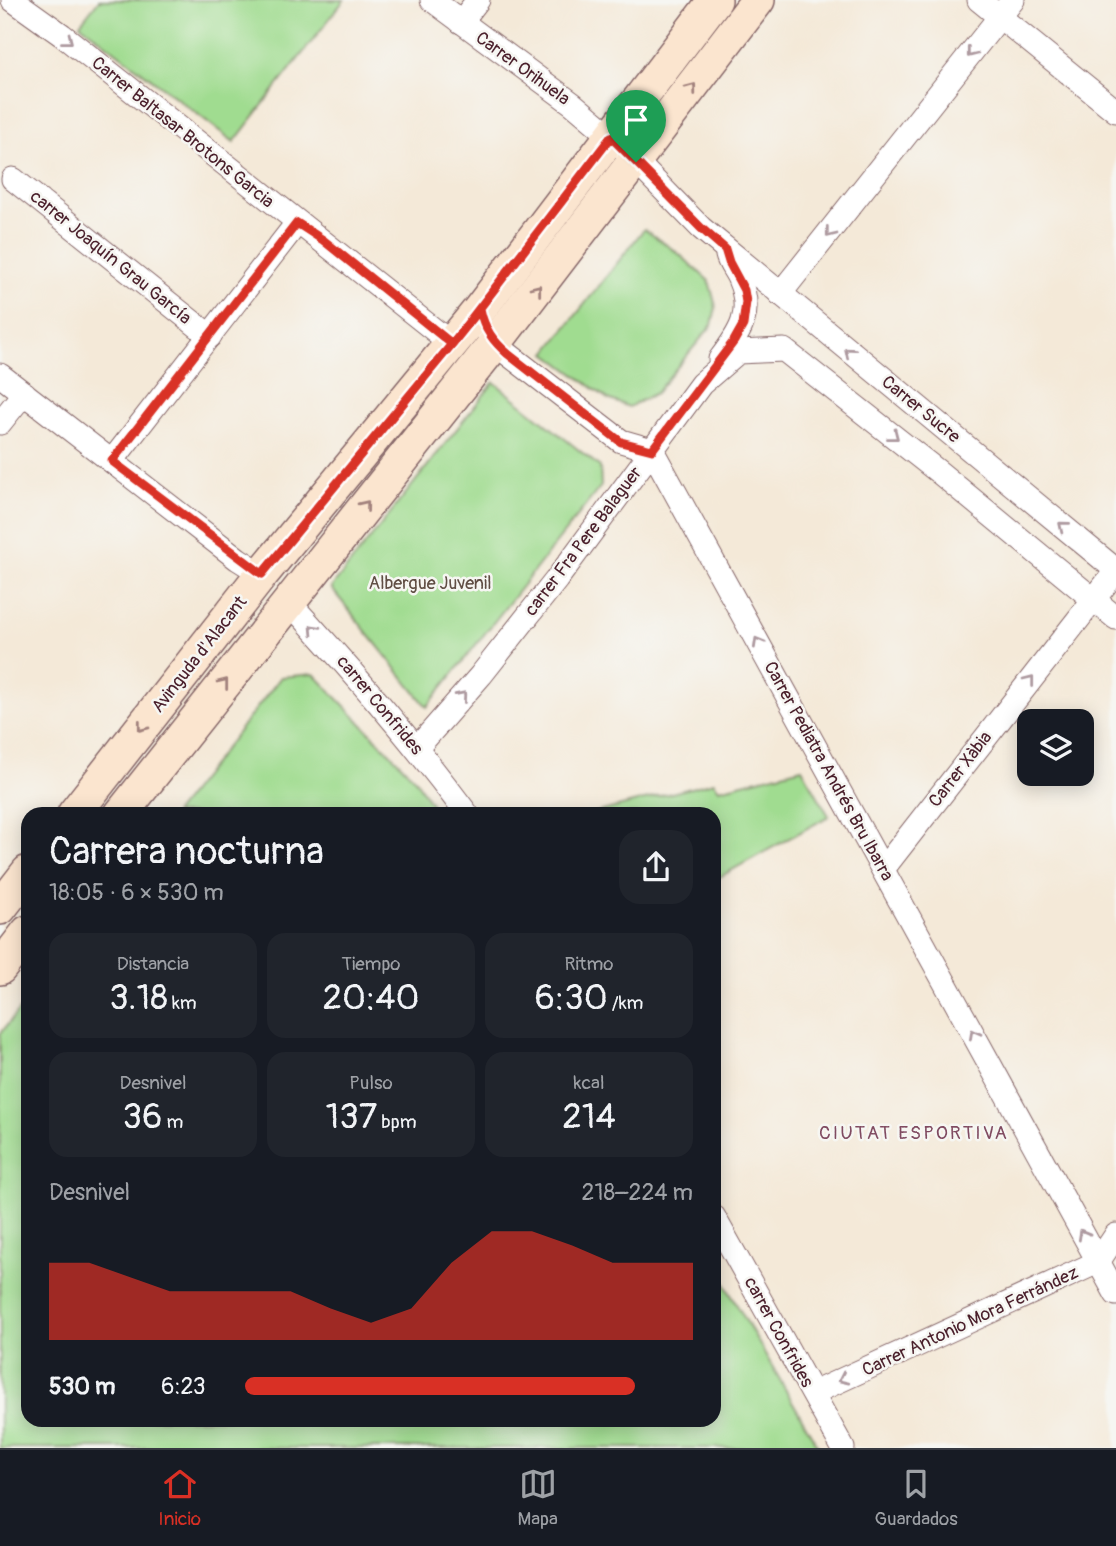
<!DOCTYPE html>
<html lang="es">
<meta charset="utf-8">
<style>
body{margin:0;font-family:Pangolin,sans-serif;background:#20242c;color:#f1f3f6;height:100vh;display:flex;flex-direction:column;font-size:26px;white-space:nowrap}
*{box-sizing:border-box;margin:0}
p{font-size:23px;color:#9ea1a6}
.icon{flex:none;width:38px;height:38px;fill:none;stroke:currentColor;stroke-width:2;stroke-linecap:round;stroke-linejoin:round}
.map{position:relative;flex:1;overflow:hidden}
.side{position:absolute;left:21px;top:807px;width:700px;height:620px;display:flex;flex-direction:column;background:#171b24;border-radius:21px;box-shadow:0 4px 18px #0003}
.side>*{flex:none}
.fabs{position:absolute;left:1017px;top:709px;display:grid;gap:14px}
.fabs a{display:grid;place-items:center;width:77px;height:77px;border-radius:14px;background:#171b24;box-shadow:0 4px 18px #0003;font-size:35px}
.pin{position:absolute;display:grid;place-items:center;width:60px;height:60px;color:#fff;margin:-72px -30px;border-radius:50% 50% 50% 0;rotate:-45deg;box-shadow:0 0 7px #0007}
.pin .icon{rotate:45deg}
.round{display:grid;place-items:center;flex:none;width:74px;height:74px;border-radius:21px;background:#20242c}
.summary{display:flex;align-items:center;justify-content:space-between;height:119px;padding:0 28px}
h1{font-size:38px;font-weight:600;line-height:52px}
.stats{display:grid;grid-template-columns:repeat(3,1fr);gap:10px;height:119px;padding:7px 28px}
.stats div{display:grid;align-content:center;border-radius:18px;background:#20242c;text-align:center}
.stats b{font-size:35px;font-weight:600}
.stats small{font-size:19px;font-weight:400}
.stats p{font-size:19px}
.chart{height:196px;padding:14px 28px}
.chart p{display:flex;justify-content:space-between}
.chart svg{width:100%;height:126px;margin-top:7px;fill:#d93025;opacity:.7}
ul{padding:0 28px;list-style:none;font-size:23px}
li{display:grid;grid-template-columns:112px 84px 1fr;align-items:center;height:52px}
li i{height:18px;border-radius:9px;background:#d93025}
.dock{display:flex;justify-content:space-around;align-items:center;height:98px;border-top:2px solid #363941;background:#171b24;font-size:19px;color:#9ea1a6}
.dock a{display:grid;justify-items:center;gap:4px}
.dock .active{color:#d93025}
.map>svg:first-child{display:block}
.green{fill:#a0dc90;stroke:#757e5e;stroke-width:2}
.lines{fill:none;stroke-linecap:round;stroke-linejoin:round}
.street-casing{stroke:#866668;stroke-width:25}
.secondary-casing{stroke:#866668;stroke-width:36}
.street{stroke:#fff;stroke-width:23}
.secondary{stroke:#fbe5cf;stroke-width:33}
.oneway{stroke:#ae9aa0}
.oneway2{stroke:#a2827d}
.route-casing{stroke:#fff;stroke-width:14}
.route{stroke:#d93025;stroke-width:9}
.labels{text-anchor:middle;stroke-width:5;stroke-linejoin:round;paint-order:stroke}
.street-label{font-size:18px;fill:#4a1f2b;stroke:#f6f6f2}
.park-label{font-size:18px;fill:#604e44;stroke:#f6f6f2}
.neighbourhood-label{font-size:19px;letter-spacing:2px;fill:#804b61;stroke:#f6f6f2}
</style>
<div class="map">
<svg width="1116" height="1448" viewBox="0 0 1116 1448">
<rect width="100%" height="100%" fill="#f6f6f2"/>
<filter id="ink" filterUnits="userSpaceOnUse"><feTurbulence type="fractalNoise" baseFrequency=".0143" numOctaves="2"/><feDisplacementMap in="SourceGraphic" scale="14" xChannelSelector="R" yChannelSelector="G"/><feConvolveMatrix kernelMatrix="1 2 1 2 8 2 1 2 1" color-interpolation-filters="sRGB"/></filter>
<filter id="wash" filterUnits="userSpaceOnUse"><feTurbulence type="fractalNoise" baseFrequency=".00686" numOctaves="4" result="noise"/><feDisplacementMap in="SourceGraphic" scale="28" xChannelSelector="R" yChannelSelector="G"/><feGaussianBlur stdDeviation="1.57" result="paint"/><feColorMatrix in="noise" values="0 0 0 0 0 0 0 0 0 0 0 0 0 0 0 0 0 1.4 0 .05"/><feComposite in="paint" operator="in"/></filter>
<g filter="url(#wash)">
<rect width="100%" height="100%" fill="#f4e9d8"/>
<!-- green -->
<g class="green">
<path d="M 99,0 L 344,0 L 234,142 L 80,24 Z"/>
<path d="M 644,229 L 678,253 L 709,281 L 716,307 L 712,325 L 656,393 L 629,407 L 608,399 L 546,353 Z"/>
<path d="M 494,382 L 600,467 L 601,486 L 427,707 L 331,588 Z"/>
<path d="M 314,674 L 414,778 L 438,814 L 174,814 L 281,677 Z"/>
<path d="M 802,768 L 829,816 L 714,880 L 714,814 L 591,814 L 714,782 L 719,789 Z"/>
<path d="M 28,999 L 28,1419 L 714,1419 L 714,1265 L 819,1448 L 0,1448 L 0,1034 Z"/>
</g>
</g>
<g filter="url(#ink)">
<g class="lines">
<!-- street casing -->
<g class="street-casing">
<g id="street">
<path d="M 13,0 L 62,35 L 452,344"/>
<path d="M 432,0 L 573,104 L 612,137 L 701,228 L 1116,570"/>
<path d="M 979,0 L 1116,111"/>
<path d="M 461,22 L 478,0"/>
<path d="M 13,179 L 210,336"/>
<path d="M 780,294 L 1013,0"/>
<path d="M 487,331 L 495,343 L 508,354 L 621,441 L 652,450 L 1116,1294"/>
<path d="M 720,359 C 740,333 754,313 739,279 C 736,271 729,264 727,255"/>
<path d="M 0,375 L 238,559 L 262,574"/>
<path d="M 0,423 L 24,393"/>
<path d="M 112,461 L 297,223"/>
<path d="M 288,601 C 351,669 411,739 467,814"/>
<path d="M 417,748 L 481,675 L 557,579 L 701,384 L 738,352 L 784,350 L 940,473 L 1116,618"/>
<path d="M 883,869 L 1116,571"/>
<path d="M 714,1217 L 843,1448"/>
<path d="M 813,1393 L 1098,1262 L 1116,1235"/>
</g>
</g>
<!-- secondary casing -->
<g class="secondary-casing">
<g id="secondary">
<path d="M 74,814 L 262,574 L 480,309 L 715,0"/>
<path d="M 121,814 L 495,343 L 758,0"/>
<path d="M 0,908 L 28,872"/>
<path d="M 0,968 L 28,932"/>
</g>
</g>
<!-- street -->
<use href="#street" class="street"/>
<!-- secondary -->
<use href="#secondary" class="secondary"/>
</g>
<!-- one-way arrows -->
<defs><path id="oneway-chevron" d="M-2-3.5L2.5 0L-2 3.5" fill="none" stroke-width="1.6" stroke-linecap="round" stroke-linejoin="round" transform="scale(1.75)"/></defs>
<g class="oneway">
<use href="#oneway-chevron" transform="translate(68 40) rotate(38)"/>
<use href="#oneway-chevron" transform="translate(971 53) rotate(128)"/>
<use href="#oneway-chevron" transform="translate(830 233) rotate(128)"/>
<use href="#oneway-chevron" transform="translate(849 352) rotate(-140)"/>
<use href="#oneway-chevron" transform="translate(894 436) rotate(38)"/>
<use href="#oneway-chevron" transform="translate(1063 526) rotate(-141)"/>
<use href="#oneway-chevron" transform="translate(314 629) rotate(-133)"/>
<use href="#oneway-chevron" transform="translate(758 642) rotate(-119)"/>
<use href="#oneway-chevron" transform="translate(1030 680) rotate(-52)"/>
<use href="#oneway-chevron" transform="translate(462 696) rotate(-49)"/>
<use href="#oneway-chevron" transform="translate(974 1034) rotate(-118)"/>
<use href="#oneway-chevron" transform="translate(1083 1234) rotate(-119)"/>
<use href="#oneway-chevron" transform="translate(843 1379) rotate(155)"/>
</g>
<g class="oneway2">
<use href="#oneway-chevron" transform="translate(692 88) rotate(-53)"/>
<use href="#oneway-chevron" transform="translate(537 289) rotate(-52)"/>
<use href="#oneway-chevron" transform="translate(365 505) rotate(-51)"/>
<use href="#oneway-chevron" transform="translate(224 683) rotate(-52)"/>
<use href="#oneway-chevron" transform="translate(142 727) rotate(128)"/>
</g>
</g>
<g class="lines" filter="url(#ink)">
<!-- route casing -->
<g class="route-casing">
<path id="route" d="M 636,162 L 611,137 L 452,344 L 323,240 L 297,223 L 112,461 L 262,574 L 452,344 L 480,309 C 484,329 493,341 508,354 L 621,442 L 652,450 L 734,341 L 743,325 L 746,302 L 744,290 L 729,262 L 725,249 L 701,228 L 636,162"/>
</g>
<!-- route -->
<use href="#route" class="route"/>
</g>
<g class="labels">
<!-- street labels -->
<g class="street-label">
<text transform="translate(523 68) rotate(36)" y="6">Carrer Orihuela</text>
<text transform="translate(183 132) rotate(39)" y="6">Carrer Baltasar Brotons Garcia</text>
<text transform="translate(111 257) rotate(39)" y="6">carrer Joaquín Grau García</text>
<text transform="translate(921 409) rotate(39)" y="6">Carrer Sucre</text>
<text transform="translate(583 541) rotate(-53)" y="6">carrer Fra Pere Balaguer</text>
<text transform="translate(199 654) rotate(-52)" y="6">Avinguda d'Alacant</text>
<text transform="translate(380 705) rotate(50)" y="6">carrer Confrides</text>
<text transform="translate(960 769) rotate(-52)" y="6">Carrer Xàbia</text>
<text transform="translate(829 771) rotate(61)" y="6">Carrer Pediatra Andrés Bru Ibarra</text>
<text transform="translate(970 1321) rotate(-25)" y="6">Carrer Antonio Mora Ferrández</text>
<text transform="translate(779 1332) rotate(61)" y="6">carrer Confrides</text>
</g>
<!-- park labels -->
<g class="park-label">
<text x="430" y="589">Albergue Juvenil</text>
</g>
<!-- neighbourhood labels -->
<g class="neighbourhood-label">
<text x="914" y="1139">CIUTAT ESPORTIVA</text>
</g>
</g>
</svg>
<div class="fabs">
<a><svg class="icon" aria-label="layers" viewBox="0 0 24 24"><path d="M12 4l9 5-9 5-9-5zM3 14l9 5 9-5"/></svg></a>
</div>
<div class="pin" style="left:636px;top:162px;background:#1e9e55"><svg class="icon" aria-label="arrive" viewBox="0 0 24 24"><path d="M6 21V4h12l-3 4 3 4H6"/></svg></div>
<section class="side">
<div class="summary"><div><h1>Carrera nocturna</h1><p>18:05 · 6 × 530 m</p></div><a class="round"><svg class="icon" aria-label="share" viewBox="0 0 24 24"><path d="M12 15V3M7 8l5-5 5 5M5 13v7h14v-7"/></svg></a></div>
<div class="stats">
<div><p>Distancia</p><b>3.18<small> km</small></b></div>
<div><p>Tiempo</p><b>20:40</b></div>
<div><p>Ritmo</p><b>6:30<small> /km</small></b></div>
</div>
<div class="stats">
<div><p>Desnivel</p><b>36<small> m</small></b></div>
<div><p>Pulso</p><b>137<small> bpm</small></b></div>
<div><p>kcal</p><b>214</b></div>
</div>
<div class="chart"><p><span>Desnivel</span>218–224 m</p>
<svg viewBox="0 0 160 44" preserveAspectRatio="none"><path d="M0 44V17L10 17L20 22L30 27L40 27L50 27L60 27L70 33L80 38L90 33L100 17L110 6L120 6L130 11L140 17L150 17L160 17V44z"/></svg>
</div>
<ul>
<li><b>530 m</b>6:23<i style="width:87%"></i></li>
</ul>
</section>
</div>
<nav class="dock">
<a class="active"><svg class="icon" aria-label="home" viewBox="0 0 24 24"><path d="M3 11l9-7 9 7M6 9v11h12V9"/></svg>Inicio</a>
<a><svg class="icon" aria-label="map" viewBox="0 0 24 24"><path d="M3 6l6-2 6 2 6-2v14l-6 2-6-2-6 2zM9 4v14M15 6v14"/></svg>Mapa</a>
<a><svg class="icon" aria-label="saved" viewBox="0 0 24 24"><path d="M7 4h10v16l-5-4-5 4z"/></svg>Guardados</a>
</nav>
